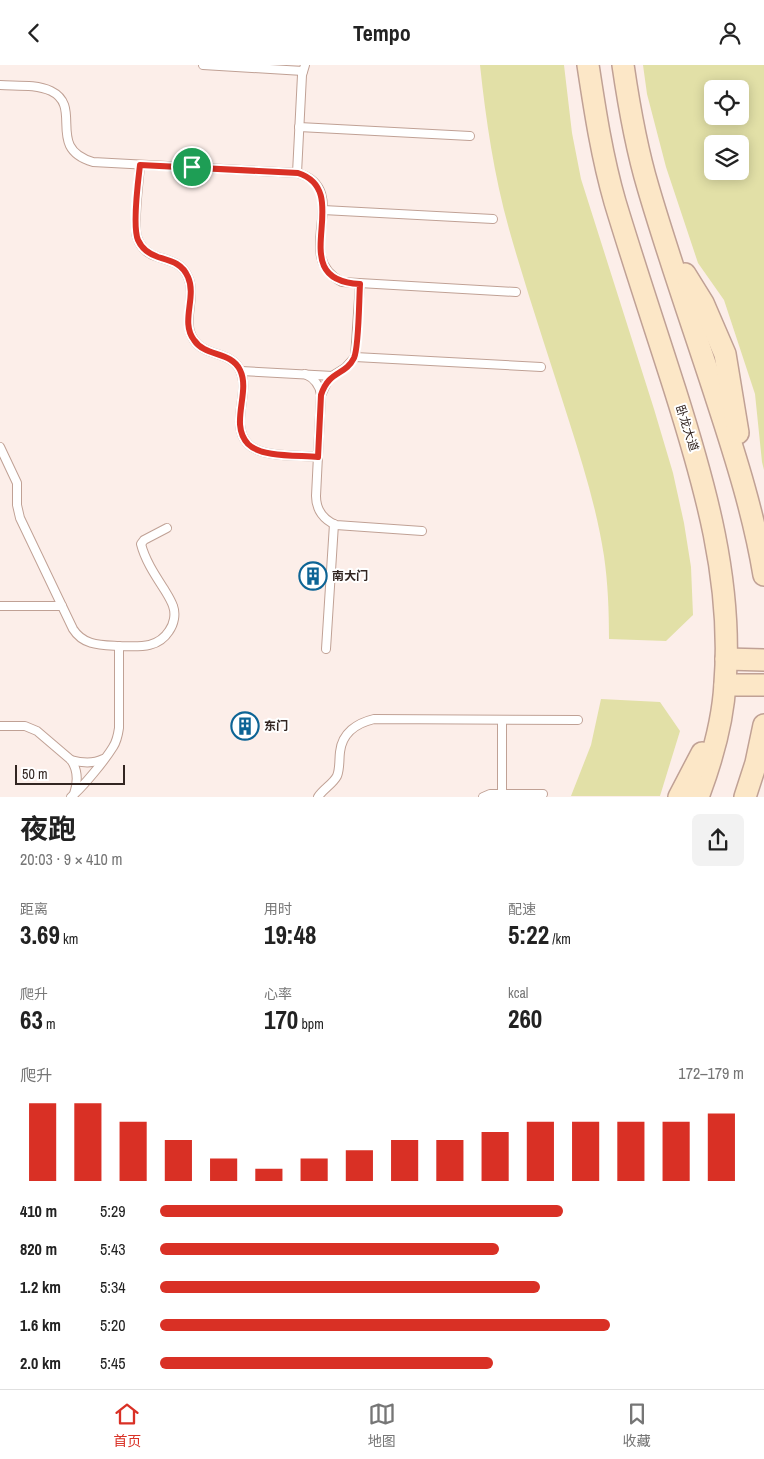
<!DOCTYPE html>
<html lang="zh">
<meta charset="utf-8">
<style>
body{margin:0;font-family:"Archivo Narrow","Noto Sans SC",sans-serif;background:#f2f2f2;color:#222;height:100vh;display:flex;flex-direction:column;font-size:19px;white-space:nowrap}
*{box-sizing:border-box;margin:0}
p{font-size:16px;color:#767676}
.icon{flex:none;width:28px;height:28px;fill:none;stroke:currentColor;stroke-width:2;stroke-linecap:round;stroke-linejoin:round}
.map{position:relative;height:732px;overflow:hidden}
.panel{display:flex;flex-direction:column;background:#fff;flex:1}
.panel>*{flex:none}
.tools{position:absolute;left:704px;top:15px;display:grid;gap:10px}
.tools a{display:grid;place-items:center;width:45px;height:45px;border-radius:8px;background:#fff;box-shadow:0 2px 12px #0003;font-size:25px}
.scale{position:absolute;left:15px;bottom:12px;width:110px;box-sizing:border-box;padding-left:5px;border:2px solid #322521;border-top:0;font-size:14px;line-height:18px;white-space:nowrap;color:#322521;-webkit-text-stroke:4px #fff;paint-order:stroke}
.pin{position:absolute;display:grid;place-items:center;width:42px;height:42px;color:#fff;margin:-21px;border:2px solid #fff;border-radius:50%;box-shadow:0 1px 5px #0007}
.round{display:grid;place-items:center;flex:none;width:52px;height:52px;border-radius:8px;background:#f2f2f2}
.head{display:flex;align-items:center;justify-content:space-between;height:85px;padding:0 20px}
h1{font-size:28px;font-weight:700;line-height:38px}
.metrics{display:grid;grid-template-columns:repeat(3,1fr);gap:8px;height:85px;padding:5px 20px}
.metrics div{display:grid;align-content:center}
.metrics b{font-size:25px;font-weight:700}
.metrics small{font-size:14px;font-weight:400}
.metrics p{font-size:14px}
.chart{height:140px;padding:10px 20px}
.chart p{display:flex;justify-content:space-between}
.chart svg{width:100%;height:90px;margin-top:5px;stroke:#d93025;stroke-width:6}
ul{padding:0 20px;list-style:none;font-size:16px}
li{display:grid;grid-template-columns:80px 60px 1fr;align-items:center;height:38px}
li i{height:12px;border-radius:6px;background:#d93025}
header{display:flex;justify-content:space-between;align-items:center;height:65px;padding:0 20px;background:#fff;font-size:22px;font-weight:700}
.menu{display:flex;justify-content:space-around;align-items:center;height:70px;border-top:1px solid #e0e0e0;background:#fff;font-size:14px;color:#767676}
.menu a{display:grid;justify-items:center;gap:2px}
.menu .current{color:#d93025}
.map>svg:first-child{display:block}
.green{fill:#e2e0a7;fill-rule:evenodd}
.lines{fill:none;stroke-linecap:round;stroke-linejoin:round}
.lane-casing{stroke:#c0a195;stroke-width:10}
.secondary-casing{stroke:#c0a195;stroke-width:24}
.lane{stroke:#fff;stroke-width:8}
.secondary{stroke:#fce7c7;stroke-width:21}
.route-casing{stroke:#fff;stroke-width:10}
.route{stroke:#d93025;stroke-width:6}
.labels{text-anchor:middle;stroke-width:4;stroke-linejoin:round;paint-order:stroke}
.street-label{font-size:12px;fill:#322521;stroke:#fff}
.poi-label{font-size:12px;font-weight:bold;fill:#322521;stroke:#fff;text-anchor:start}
</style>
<header><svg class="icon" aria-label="back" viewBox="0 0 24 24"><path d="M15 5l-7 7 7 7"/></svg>Tempo<svg class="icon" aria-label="person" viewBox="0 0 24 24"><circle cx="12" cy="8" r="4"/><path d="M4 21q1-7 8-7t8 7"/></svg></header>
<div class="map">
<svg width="764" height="732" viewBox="0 0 764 732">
<rect width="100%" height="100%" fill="#fceee9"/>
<!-- green -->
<g class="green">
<path d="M 480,0 L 564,0 L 572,68 L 581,114 L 654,344 L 673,408 L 684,458 L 691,502 L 693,550 L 666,576 L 609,574 C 609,546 608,519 604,491 C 597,445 583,400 569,356 C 549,292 527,228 509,164 C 494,110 486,56 480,0 Z"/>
<path d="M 643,0 L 764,0 L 764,405 L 762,397 L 755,329 L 724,235 L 698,198 L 666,102 L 647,29 ZM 712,24 L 740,24 L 740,51 L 712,51 ZM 712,79 L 740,79 L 740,106 L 712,106 Z"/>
<path d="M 601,634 L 660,637 L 680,666 L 660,731 L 571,731 L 591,680 Z"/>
</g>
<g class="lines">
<!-- lane casing -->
<g class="lane-casing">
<g id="lane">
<path d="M 203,0 L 303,6"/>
<path d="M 0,20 C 16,21 36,19 51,26 C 84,42 45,83 93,97 L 298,108 C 354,126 290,191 342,217 L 516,227"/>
<path d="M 299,62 L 470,71"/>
<path d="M 140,100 C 139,116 133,158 137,172 C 140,182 148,189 158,192 C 171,196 182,198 188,212 C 197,232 181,257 194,275 C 205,292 231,286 240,305 C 251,327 229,359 248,379 C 262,393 299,390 318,392"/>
<path d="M 297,108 L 302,10 L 305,0"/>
<path d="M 323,145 L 493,154"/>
<path d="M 360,219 L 355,292 L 345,303 L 329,313 L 321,330 L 316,431 C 316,445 324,455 336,460 L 422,466"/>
<path d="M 355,292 L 541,302"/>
<path d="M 241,306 L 333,311"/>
<path d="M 305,309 C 314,313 320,321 321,330"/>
<path d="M 0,382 L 17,418 L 17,440 L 20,453 L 73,564 C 83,580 99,580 117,581 C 136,581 157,585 169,566 C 174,559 176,549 173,541 C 171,535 167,529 164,524 C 155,510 145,495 141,479 L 144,475 L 167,463"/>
<path d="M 0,541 L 62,541"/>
<path d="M 326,584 L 334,459"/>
<path d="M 502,655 L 502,729"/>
<path d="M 0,661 L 25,661 L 37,666 L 71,695 C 78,705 78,717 74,729"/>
<path d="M 71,695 C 82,698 93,699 103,694"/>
<path d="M 71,732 C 83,722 105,695 113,682 C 117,676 118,670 119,663 L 119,581"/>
<path d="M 318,732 C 323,724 333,719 337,711 C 340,704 339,695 340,687 C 342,668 357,658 374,654 L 578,655"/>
<path d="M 483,732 L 490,729 L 543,729"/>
</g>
</g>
<!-- secondary casing -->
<g class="secondary-casing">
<g id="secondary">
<path d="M 588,0 C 595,46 602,92 615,137 C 634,200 655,262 675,325 C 705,420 733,517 725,618 C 723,657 712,695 698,732"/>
<path d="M 623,0 C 629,41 636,82 648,122 C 669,194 694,264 717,335 C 736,393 754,450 764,510"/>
<path d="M 685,209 L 703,238 L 725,289 L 738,368"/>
<path d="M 726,594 L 764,595"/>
<path d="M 725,620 L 764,620"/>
<path d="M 679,732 L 702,688"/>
<path d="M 745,732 L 756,698 L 764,660"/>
</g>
</g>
<!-- lane -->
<use href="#lane" class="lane"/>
<!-- secondary -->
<use href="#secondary" class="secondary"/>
</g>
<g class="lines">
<!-- route casing -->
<g class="route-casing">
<path id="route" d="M 140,100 L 298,108 C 357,127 280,215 360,219 C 359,234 359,282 354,293 C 345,311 329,305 321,330 L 318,392 C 299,390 262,393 248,379 C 229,359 251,327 240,305 C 231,286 205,292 194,275 C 180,257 197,232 188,212 C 182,198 171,196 158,192 C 149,189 142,184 138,175 C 132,161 138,117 140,100 Z"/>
</g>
<!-- route -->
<use href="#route" class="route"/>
</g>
<!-- icons -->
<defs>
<g id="building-ring" transform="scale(1.4375)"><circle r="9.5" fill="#fff" stroke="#0d6495" stroke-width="1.5"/><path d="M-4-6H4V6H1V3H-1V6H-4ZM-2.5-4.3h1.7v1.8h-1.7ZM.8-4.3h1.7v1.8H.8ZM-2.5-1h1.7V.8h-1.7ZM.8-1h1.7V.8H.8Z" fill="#0d6495"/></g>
</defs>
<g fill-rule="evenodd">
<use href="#building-ring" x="313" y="511"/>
<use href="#building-ring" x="245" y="661"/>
</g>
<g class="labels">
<!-- street labels -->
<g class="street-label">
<text transform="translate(687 363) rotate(72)" y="4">卧龙大道</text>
</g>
<!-- poi labels -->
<g class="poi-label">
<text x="332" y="515">南大门</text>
<text x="264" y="665">东门</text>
</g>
</g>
</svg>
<div class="tools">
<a><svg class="icon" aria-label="locate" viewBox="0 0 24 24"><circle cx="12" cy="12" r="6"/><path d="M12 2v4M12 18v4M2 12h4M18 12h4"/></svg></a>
<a><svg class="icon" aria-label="layers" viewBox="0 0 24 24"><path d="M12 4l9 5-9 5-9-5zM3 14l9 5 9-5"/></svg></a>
</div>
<div class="scale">50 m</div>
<div class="pin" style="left:192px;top:102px;background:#1e9e55"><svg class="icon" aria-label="arrive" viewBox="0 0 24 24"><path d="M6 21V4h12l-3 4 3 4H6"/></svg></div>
</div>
<section class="panel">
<div class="head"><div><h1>夜跑</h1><p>20:03 · 9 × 410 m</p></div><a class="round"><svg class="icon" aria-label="share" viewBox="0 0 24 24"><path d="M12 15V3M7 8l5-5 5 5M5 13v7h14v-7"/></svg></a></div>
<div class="metrics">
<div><p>距离</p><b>3.69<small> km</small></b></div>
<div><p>用时</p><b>19:48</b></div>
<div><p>配速</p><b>5:22<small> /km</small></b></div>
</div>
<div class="metrics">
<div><p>爬升</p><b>63<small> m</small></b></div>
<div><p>心率</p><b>170<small> bpm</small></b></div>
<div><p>kcal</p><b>260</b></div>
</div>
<div class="chart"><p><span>爬升</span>172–179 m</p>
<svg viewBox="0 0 160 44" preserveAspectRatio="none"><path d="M5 44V6M15 44V6M25 44V15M35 44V24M45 44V33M55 44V38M65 44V33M75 44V29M85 44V24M95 44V24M105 44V20M115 44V15M125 44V15M135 44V15M145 44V15M155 44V11"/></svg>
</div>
<ul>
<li><b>410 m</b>5:29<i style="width:69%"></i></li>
<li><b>820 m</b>5:43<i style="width:58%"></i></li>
<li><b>1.2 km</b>5:34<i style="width:65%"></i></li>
<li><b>1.6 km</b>5:20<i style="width:77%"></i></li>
<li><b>2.0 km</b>5:45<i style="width:57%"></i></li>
</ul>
</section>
<nav class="menu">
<a class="current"><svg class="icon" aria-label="home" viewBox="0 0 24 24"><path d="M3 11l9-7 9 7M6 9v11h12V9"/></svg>首页</a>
<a><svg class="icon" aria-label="map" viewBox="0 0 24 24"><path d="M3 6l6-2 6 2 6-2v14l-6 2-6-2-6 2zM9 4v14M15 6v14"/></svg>地图</a>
<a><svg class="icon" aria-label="saved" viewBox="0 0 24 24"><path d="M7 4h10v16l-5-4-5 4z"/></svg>收藏</a>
</nav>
